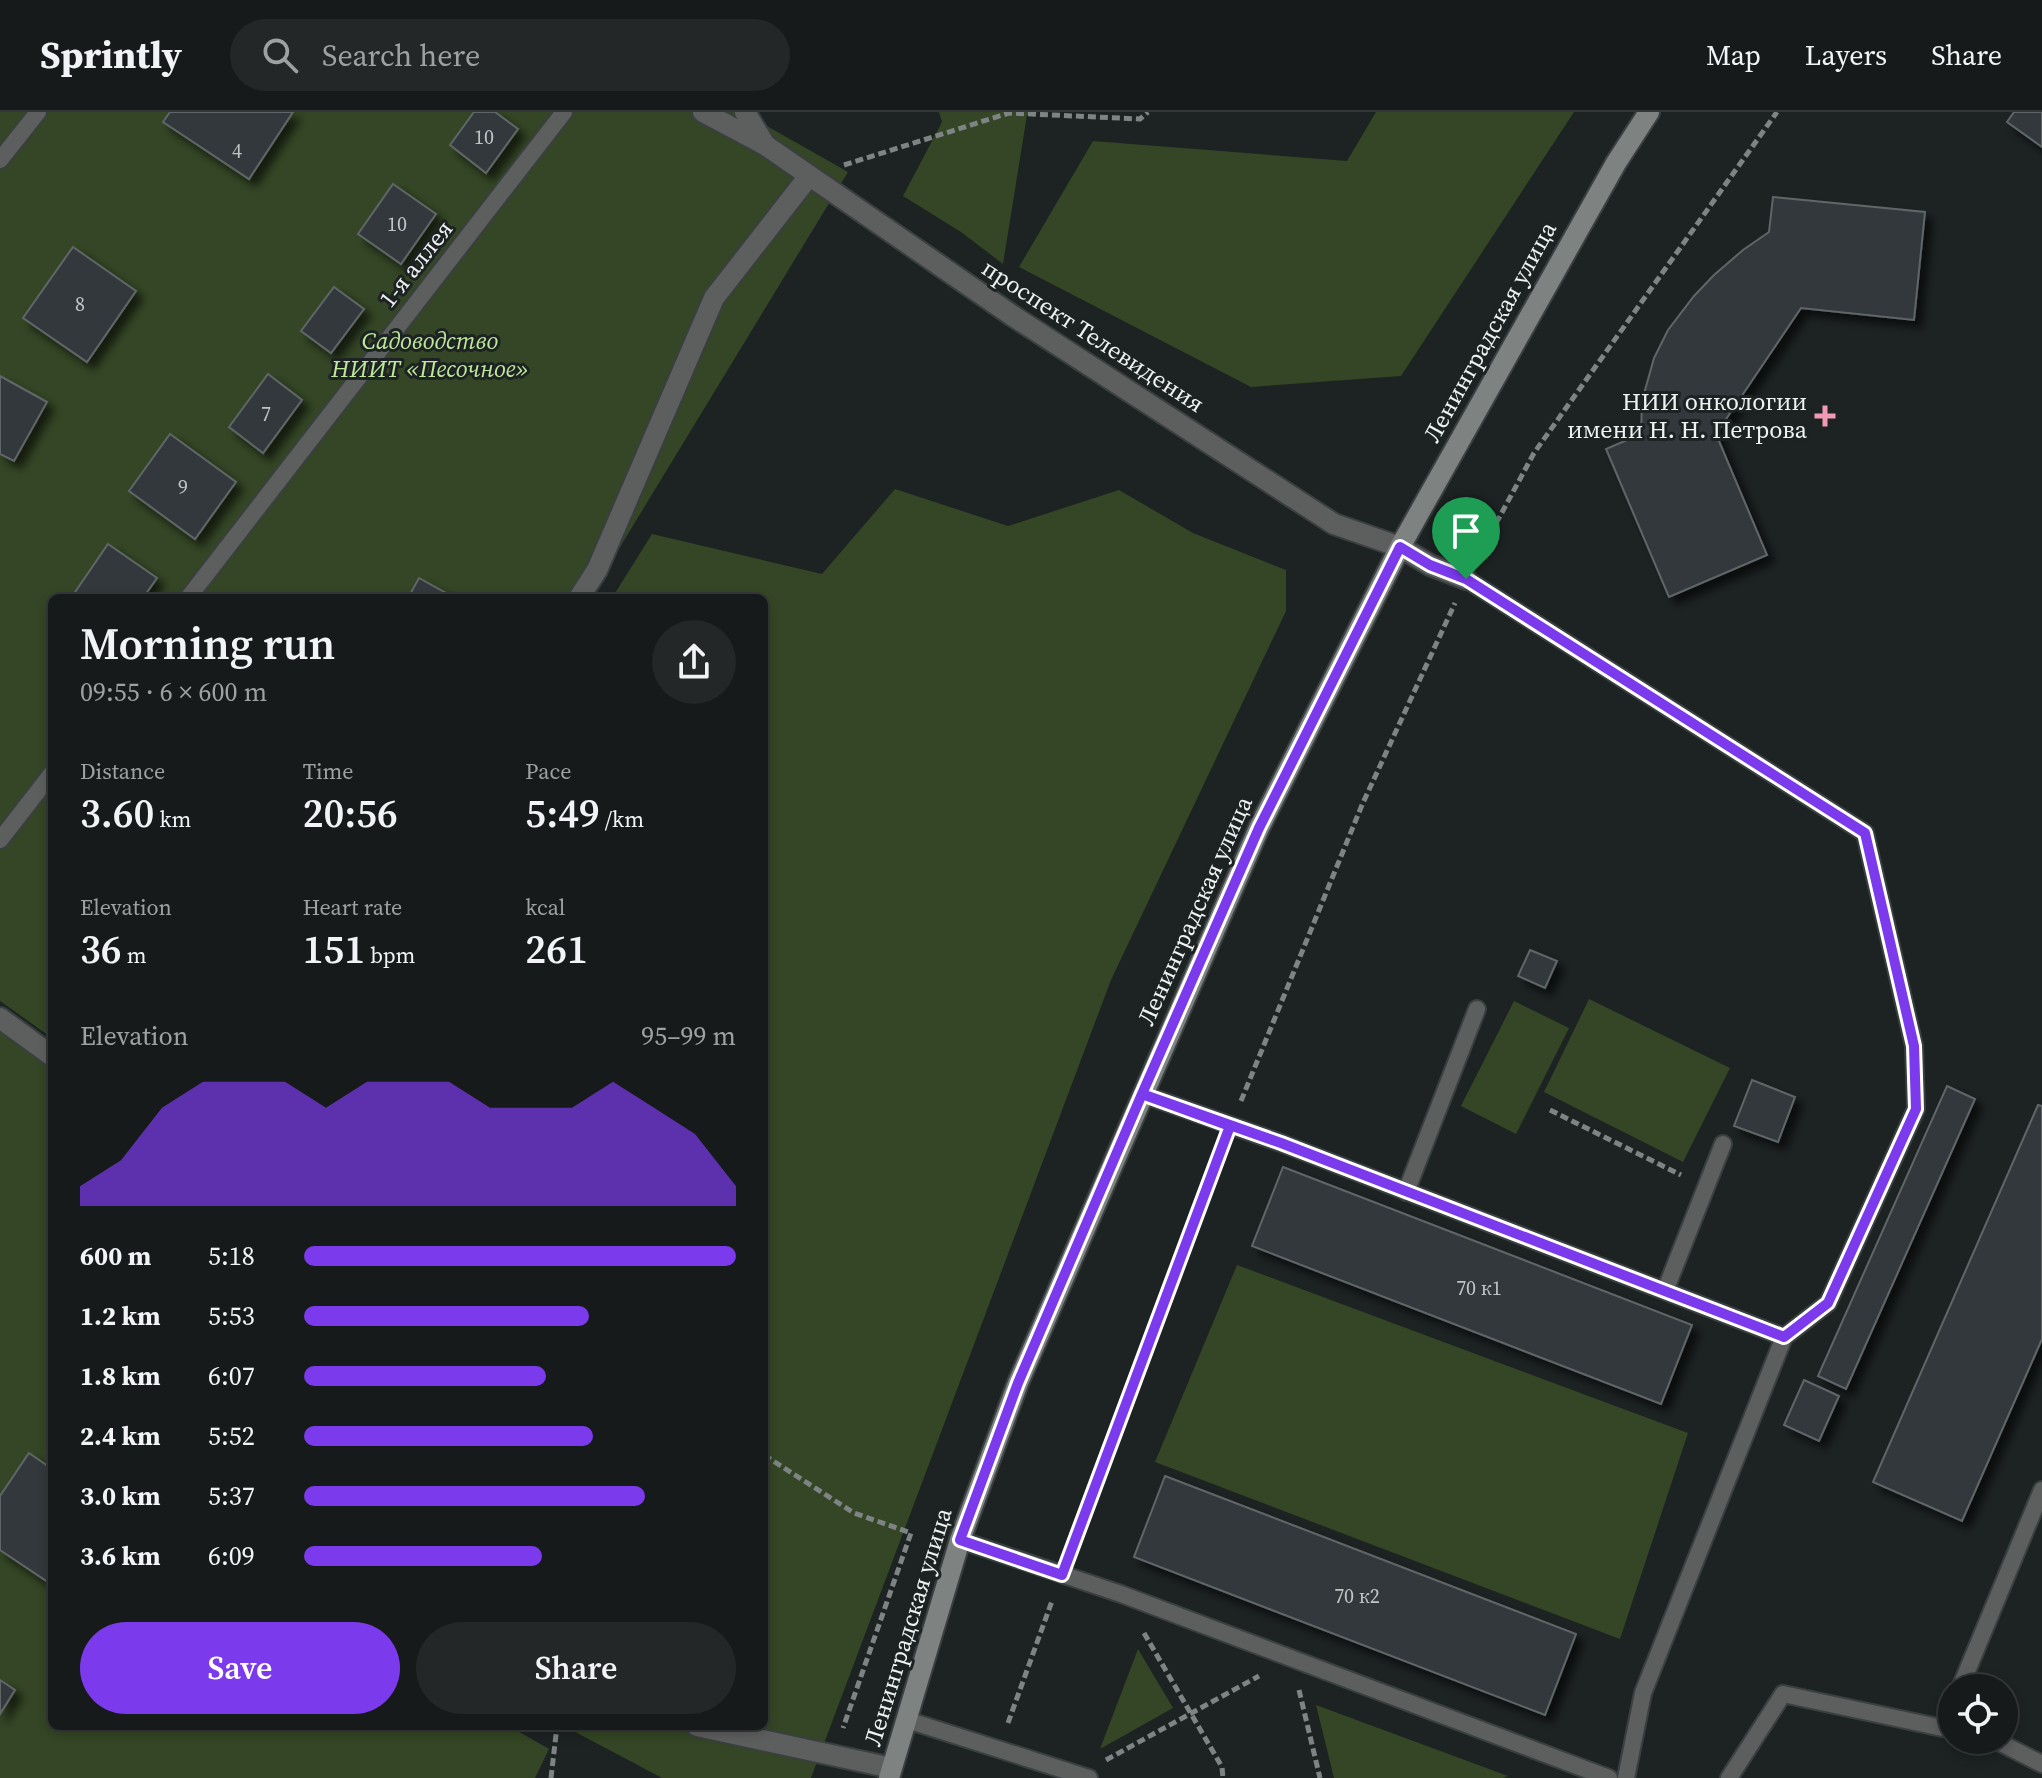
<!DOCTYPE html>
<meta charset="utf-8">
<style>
body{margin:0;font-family:"Source Serif 4",serif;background:#232727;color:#f1f3f6;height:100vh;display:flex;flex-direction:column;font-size:30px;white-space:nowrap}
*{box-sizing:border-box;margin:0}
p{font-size:26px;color:#9ea1a2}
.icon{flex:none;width:44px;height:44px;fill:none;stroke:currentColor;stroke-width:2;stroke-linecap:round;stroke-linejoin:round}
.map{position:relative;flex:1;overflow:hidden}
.details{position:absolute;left:48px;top:482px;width:720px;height:1136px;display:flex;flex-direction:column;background:#161a1a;border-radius:12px;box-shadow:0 4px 12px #0003,0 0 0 2px #353839}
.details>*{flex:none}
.controls{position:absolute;left:1938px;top:1562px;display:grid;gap:16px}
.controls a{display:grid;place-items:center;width:80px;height:80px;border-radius:50%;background:#161a1a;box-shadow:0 4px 12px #0003,0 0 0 2px #353839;font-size:40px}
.pin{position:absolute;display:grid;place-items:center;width:68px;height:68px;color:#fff;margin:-82px -34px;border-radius:50% 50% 50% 0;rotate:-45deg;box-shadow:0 0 8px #0007}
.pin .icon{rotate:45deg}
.round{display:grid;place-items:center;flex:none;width:84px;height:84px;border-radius:42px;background:#232727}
.summary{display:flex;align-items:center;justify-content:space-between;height:136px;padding:0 32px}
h1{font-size:44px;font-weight:600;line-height:60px}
.stats{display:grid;grid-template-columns:repeat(3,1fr);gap:12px;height:136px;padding:8px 32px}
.stats div{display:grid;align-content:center}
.stats b{font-size:40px;font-weight:600}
.stats small{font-size:22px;font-weight:400}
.stats p{font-size:22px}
.chart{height:224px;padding:16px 32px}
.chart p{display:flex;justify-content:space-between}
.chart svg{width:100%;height:144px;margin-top:8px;fill:#7c3aed;opacity:.7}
.action{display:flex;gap:16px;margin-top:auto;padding:16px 32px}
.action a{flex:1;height:92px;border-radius:48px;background:#7c3aed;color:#fff;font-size:32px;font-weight:600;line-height:92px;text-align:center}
.action a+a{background:#232727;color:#f1f3f6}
ul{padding:0 32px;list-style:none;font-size:26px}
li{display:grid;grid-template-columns:128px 96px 1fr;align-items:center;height:60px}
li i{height:20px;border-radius:10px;background:#7c3aed}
header{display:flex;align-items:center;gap:48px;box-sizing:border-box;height:112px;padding:0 40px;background:#161a1a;border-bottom:2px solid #353839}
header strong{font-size:38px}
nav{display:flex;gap:44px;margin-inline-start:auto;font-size:28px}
.search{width:560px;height:72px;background:#232727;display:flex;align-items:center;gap:20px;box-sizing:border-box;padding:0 28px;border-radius:44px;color:#9ea1a2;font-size:30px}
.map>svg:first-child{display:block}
.green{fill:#344625}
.building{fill:#33383b;stroke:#606668;stroke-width:2;filter:url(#shadow)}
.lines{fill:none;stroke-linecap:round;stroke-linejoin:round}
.lane-casing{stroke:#3a3f3f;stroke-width:20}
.street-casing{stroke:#3a3f3f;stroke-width:24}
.secondary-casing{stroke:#3a3f3f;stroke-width:24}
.path{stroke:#7e8383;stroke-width:5;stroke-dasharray:8 4;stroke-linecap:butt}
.lane{stroke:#5d5f5e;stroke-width:16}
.street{stroke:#5d5f5e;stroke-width:20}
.secondary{stroke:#7e8280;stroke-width:20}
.route-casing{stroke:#fff;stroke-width:16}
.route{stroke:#7c3aed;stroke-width:10}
.poi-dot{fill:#f09ab6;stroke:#1d2222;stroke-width:3}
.labels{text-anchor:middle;stroke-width:6;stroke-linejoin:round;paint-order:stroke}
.number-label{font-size:20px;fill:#bfc4c4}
.street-label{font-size:24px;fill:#eef2f2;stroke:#1d2222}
.park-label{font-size:24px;font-style:italic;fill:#bee89a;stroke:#1d2222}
.poi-label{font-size:24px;fill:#eef2f2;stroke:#1d2222;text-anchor:end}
</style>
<header>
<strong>Sprintly</strong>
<div class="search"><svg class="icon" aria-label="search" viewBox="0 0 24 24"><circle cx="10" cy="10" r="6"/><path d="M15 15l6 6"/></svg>Search here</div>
<nav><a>Map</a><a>Layers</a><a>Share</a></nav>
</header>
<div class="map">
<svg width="2042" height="1666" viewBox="0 0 2042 1666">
<defs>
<filter id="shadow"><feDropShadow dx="7" dy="7" stdDeviation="4" flood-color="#0009"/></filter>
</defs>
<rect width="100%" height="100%" fill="#1d2222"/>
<!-- green -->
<g class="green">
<path d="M 0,0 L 742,0 L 848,60 L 589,486 L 52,486 L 52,926 L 0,889 Z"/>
<path d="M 939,0 L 1038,0 L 1027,3 L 1003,152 L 961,120 L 903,84 L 942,10 Z"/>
<path d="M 1376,0 L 1574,0 L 1401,264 L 1251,275 L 1019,155 L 1093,29 L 1347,49 Z"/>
<path d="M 895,377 L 1008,414 L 1119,378 L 1193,421 L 1286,458 L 1286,499 L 1111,868 L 811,1666 L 662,1666 L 564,1614 L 764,1614 L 764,486 L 612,486 L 652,422 L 822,462 Z"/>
<path d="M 1589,887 L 1730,956 L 1683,1050 L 1544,980 Z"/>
<path d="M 1514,889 L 1569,916 L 1516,1022 L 1461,994 Z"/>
<path d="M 0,919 L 52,957 L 52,1614 L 509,1614 L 549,1637 L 535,1666 L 0,1666 Z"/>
<path d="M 1237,1153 L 1688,1321 L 1620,1527 L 1155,1350 Z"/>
<path d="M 1138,1537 L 1173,1596 L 1100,1637 Z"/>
<path d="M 1316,1593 L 1508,1664 L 1503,1666 L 1334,1666 Z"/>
</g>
<!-- building -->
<g class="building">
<path d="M 170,0 L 293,0 L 249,67 L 163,10 Z"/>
<path d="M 474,0 L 495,0 L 518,17 L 486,61 L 450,33 Z"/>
<path d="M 2014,0 L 2042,0 L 2042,35 L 2007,10 Z"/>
<path d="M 393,72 L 436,102 L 401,152 L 358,122 Z"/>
<path d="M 1773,85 L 1925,100 L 1914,208 L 1801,196 L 1716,322 L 1767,443 L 1669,485 L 1606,337 L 1641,322 L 1642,289 L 1654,246 L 1668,218 L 1694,184 L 1714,163 L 1743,138 L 1769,120 Z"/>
<path d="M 73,135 L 136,179 L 87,250 L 23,206 Z"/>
<path d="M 334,175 L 364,197 L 331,241 L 301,219 Z"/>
<path d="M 268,262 L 302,288 L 263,341 L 229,315 Z"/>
<path d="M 0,264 L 47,290 L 14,349 L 0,342 Z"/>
<path d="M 170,322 L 236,370 L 195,427 L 129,379 Z"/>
<path d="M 108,432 L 157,466 L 143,486 L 71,486 Z"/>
<path d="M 419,466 L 455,486 L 408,486 Z"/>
<path d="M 1530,838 L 1557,849 L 1545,876 L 1518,864 Z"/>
<path d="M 1752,968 L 1795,985 L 1778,1030 L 1734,1014 Z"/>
<path d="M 1947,974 L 1975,987 L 1846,1277 L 1818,1264 Z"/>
<path d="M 2038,993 L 2042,994 L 2042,1227 L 1962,1409 L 1873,1370 Z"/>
<path d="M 1283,1055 L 1692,1213 L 1661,1292 L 1252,1134 Z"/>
<path d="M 1804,1268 L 1839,1284 L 1819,1329 L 1784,1313 Z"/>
<path d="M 29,1341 L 52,1357 L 52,1464 L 48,1470 L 0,1438 L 0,1384 Z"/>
<path d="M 1165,1364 L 1576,1522 L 1545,1603 L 1134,1445 Z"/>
<path d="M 0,1568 L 15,1578 L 0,1602 Z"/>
</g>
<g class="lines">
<!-- lane casing -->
<g class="lane-casing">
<g id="lane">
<path d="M 0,48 L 38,0"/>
<path d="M 1466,467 L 1865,721 L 1914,934 L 1916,997 L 1828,1191 L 1784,1225 L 1643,1581 L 1626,1666"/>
<path d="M 188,486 L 564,0"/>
<path d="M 0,728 L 52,661"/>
<path d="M 1142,982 L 1281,1031 L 1784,1225"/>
<path d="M 1406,1080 L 1477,897"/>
<path d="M 1665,1179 L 1723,1032"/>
<path d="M 960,1428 L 1121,1482 L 1609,1666"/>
<path d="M 1960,1576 L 2042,1378"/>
<path d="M 907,1608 L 1089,1666"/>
<path d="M 1943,1616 L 1952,1596"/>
<path d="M 1995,1628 L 2042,1652"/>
<path d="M 1729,1666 L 1783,1582 L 1952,1618"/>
</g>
</g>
<!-- street casing -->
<g class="street-casing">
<g id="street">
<path d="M 703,0 L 765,33 L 1013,204 L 1334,412 L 1400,435 L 1430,453 L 1466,467"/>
<path d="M 745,0 L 765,33"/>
<path d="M 579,486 L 597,458 L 714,186 L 809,64"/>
<path d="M 0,906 L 52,944"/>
<path d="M 697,1614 L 892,1656"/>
</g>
</g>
<!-- secondary casing -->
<g class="secondary-casing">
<path id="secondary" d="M 889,1666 L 960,1428 L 1018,1271 L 1259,716 L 1400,435 L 1616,51 L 1649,0"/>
</g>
<!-- path -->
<g class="path">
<path d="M 844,53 L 1009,1 L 1140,7 L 1148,0"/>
<path d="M 1479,443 L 1534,341 L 1777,0"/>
<path d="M 1241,989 L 1362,693 L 1455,491"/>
<path d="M 1550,998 L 1681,1063"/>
<path d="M 764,1343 L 854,1401 L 911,1421 L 843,1616"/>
<path d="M 1071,1438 L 1221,1039"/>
<path d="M 1144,1521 L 1222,1655 L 1223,1666"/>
<path d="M 1299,1578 L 1320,1666"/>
<path d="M 1008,1611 L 1052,1489"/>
<path d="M 1106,1648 L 1259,1564"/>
<path d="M 551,1666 L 557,1614"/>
</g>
<!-- lane -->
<use href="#lane" class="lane"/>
<!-- street -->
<use href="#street" class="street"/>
<!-- secondary -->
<use href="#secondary" class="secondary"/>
</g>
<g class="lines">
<!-- route casing -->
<g class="route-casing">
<path id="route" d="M 1466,467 L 1430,453 L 1400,435 L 1259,716 L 1142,982 L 1230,1014 L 1062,1463 L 960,1428 L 1018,1271 L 1142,982 L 1281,1031 L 1784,1225 L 1828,1191 L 1916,997 L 1914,934 L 1865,721 L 1466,467"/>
</g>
<!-- route -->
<use href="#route" class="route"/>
</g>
<!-- markers -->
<path class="poi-dot" d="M1821 292h8v8h8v8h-8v8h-8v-8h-8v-8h8z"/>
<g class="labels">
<!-- number labels -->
<g class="number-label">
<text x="484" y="32">10</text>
<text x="237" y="46">4</text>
<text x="397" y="119">10</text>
<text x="80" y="199">8</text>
<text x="266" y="309">7</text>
<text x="183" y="382">9</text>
<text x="1479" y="1183">70 к1</text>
<text x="1357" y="1491">70 к2</text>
</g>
<!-- street labels -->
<g class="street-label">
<text transform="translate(416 152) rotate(-52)" y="8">1-я аллея</text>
<text transform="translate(1490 220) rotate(-61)" y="8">Ленинградская улица</text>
<text transform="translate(1093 224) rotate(33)" y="8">проспект Телевидения</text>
<text transform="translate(1195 799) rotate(-66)" y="8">Ленинградская улица</text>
<text transform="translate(908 1515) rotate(-73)" y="8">Ленинградская улица</text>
</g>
<!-- park labels -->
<g class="park-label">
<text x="430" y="237">Садоводство<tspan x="430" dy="28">НИИТ «Песочное»</tspan></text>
</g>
<!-- poi labels -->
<g class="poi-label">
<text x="1807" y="298">НИИ онкологии<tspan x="1807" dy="28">имени Н. Н. Петрова</tspan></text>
</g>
</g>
</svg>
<div class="controls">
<a><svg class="icon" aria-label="locate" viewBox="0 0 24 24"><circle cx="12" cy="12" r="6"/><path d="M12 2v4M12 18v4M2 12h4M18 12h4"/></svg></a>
</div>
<div class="pin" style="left:1466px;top:467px;background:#1e9e55"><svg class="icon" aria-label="arrive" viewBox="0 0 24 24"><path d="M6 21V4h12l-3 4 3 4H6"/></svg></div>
<section class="details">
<div class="summary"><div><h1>Morning run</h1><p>09:55 · 6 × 600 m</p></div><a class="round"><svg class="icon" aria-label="share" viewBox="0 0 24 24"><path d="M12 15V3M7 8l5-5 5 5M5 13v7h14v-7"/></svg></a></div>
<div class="stats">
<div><p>Distance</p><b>3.60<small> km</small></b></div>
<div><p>Time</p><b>20:56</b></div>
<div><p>Pace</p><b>5:49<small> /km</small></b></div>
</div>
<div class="stats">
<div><p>Elevation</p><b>36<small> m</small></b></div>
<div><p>Heart rate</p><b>151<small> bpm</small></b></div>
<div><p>kcal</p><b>261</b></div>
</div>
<div class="chart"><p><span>Elevation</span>95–99 m</p>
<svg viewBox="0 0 160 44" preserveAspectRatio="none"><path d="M0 44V38L10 30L20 14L30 6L40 6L50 6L60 14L70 6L80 6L90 6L100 14L110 14L120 14L130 6L140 14L150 22L160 38V44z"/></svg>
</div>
<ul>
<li><b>600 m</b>5:18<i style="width:100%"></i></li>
<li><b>1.2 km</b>5:53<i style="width:66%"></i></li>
<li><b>1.8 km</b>6:07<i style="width:56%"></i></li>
<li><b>2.4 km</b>5:52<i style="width:67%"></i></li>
<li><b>3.0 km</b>5:37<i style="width:79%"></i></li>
<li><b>3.6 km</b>6:09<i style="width:55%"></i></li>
</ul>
<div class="action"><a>Save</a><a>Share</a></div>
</section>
</div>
